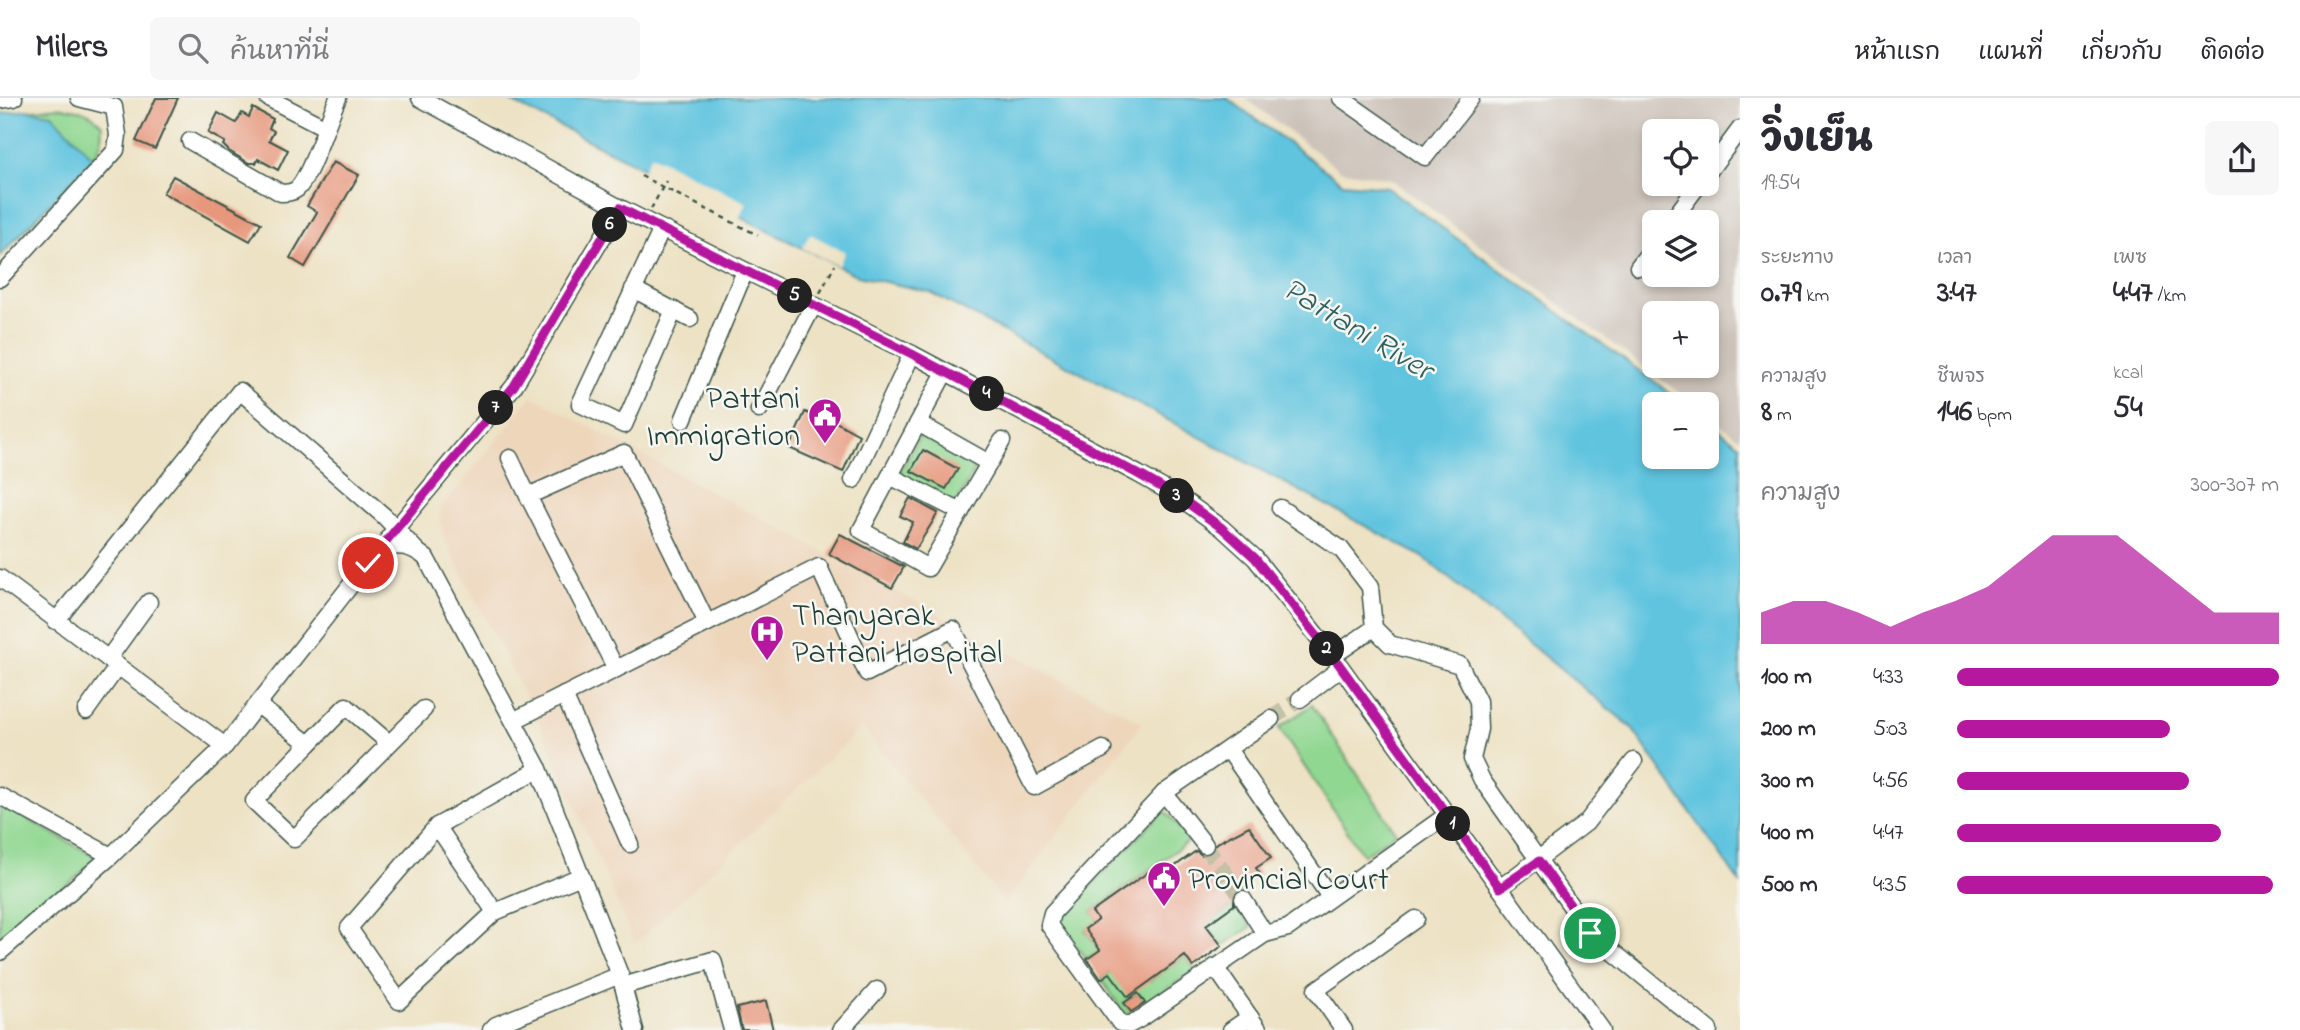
<!DOCTYPE html>
<html lang="th">
<meta charset="utf-8">
<style>
body{margin:0;font-family:"Indie Flower","Playpen Sans Thai",sans-serif;background:#f7f7f7;color:#2b2b33;height:100vh;display:flex;flex-direction:column;font-size:26px;white-space:nowrap}
*{box-sizing:border-box;margin:0}
p{font-size:23px;color:#7c7c81}
.icon{flex:none;width:38px;height:38px;fill:none;stroke:currentColor;stroke-width:2;stroke-linecap:round;stroke-linejoin:round}
.map{position:relative;flex:1;overflow:hidden}
.side{display:flex;flex-direction:column;background:#fff;width:560px}
.side>*{flex:none}
.fabs{position:absolute;left:1642px;top:21px;display:grid;gap:14px}
.fabs a{display:grid;place-items:center;width:77px;height:77px;border-radius:10px;background:#fff;box-shadow:0 4px 10px #0003;font-size:35px}
.pin{position:absolute;display:grid;place-items:center;width:60px;height:60px;color:#fff;margin:-30px;border:4px solid #fff;border-radius:50%;box-shadow:0 2px 7px #0007}
.km{position:absolute;width:35px;height:35px;margin:-18px;border-radius:50%;background:#222;color:#fff;font-size:19px;line-height:35px;text-align:center}
.round{display:grid;place-items:center;flex:none;width:74px;height:74px;border-radius:10px;background:#f7f7f7}
.overview{display:flex;align-items:center;justify-content:space-between;height:119px;padding:0 21px}
h1{font-size:38px;font-weight:800;line-height:52px}
.figures{display:grid;grid-template-columns:repeat(3,1fr);gap:10px;height:119px;padding:7px 21px}
.figures div{display:grid;align-content:center}
.figures b{font-size:30px;font-weight:800}
.figures small{font-size:19px;font-weight:400}
.figures p{font-size:19px}
.chart{height:196px;padding:14px 21px}
.chart p{display:flex;justify-content:space-between}
.chart svg{width:100%;height:126px;margin-top:7px;fill:#b5179e;opacity:.7}
ul{padding:0 21px;list-style:none;font-size:23px}
li{display:grid;grid-template-columns:112px 84px 1fr;align-items:center;height:52px}
li i{height:18px;border-radius:9px;background:#b5179e}
header{display:flex;align-items:center;gap:42px;box-sizing:border-box;height:98px;padding:0 35px;background:#fff;border-bottom:2px solid #e1e1e2}
header strong{font-size:33px}
nav{display:flex;gap:38px;margin-inline-start:auto;font-size:24px}
.search{width:490px;height:63px;background:#f7f7f7;display:flex;align-items:center;gap:18px;box-sizing:border-box;padding:0 24px;border-radius:10px;color:#7c7c81;font-size:26px}
main{display:flex;flex:1;min-height:0}
.map>svg:first-child{display:block}
.built{fill:#eed6bb}
.industrial{fill:#ccc2b9;fill-rule:evenodd}
.green{fill:#90d791;stroke:#588a62;stroke-width:2}
.water{fill:#61c4df;stroke:#40808a;stroke-width:2}
.pier{fill:#ede2c4}
.building{fill:#e7977b}
.lines{fill:none;stroke-linecap:round;stroke-linejoin:round}
.minor-tunnel{stroke:#c4c1a7;stroke-width:16;stroke-dasharray:16 8;stroke-linecap:butt}
.minor-casing{stroke:#3e564a;stroke-width:19}
.path{stroke:#3e564a;stroke-width:2.5;stroke-dasharray:5 5;stroke-linecap:butt}
.minor{stroke:#fff;stroke-width:16}
.route-casing{stroke:#fff;stroke-width:14}
.route{stroke:#b5179e;stroke-width:9}
.labels{text-anchor:middle;stroke-width:5;stroke-linejoin:round;paint-order:stroke}
.poi-label{font-size:32px;fill:#1f3d34;stroke:#f6f6f2;text-anchor:start}
.water-label{font-size:33px;font-style:italic;fill:#305f5f;stroke:#f6f6f2}
</style>
<header>
<strong>Milers</strong>
<div class="search"><svg class="icon" aria-label="search" viewBox="0 0 24 24"><circle cx="10" cy="10" r="6"/><path d="M15 15l6 6"/></svg>ค้นหาที่นี่</div>
<nav><a>หน้าแรก</a><a>แผนที่</a><a>เกี่ยวกับ</a><a>ติดต่อ</a></nav>
</header>
<main>
<div class="map">
<svg width="1740" height="932" viewBox="0 0 1740 932">
<rect width="100%" height="100%" fill="#f6f6f2"/>
<filter id="ink" filterUnits="userSpaceOnUse"><feTurbulence type="fractalNoise" baseFrequency=".0143" numOctaves="2"/><feDisplacementMap in="SourceGraphic" scale="14" xChannelSelector="R" yChannelSelector="G"/><feConvolveMatrix kernelMatrix="1 2 1 2 8 2 1 2 1" color-interpolation-filters="sRGB"/></filter>
<filter id="wash" filterUnits="userSpaceOnUse"><feTurbulence type="fractalNoise" baseFrequency=".00686" numOctaves="4" result="noise"/><feDisplacementMap in="SourceGraphic" scale="28" xChannelSelector="R" yChannelSelector="G"/><feGaussianBlur stdDeviation="1.57" result="paint"/><feColorMatrix in="noise" values="0 0 0 0 0 0 0 0 0 0 0 0 0 0 0 0 0 1.4 0 .05"/><feComposite in="paint" operator="in"/></filter>
<g filter="url(#wash)">
<rect width="100%" height="100%" fill="#ede2c4"/>
<!-- built -->
<path class="built" d="M 532,298 L 1142,625 L 1005,805 L 862,629 L 635,846 L 542,631 L 443,438 L 440,412 Z"/>
<!-- industrial -->
<path class="industrial" d="M 1245,0 L 1740,0 L 1740,341 L 1706,315 L 1706,306 L 1694,306 L 1391,81 L 1340,72 ZM 1654,33 L 1706,33 L 1706,86 L 1654,86 ZM 1654,124 L 1706,124 L 1706,177 L 1654,177 ZM 1654,215 L 1706,215 L 1706,268 L 1654,268 Z"/>
<!-- green -->
<g class="green">
<path d="M 57,9 C 76,11 89,11 102,27 L 101,45 L 93,60 L 0,158 L 0,16 Z"/>
<path d="M 920,337 L 977,367 L 956,406 L 899,376 Z"/>
<path d="M 1312,607 L 1396,735 L 1363,757 L 1279,630 Z"/>
<path d="M 0,706 L 98,760 L 0,845 Z"/>
<path d="M 1164,712 L 1190,742 L 1092,814 L 1098,822 L 1085,832 L 1100,852 L 1086,861 L 1060,826 L 1059,821 Z"/>
<path d="M 1236,806 L 1251,829 L 1222,848 L 1206,827 Z"/>
<path d="M 1185,858 L 1195,872 L 1146,906 L 1137,895 L 1124,905 L 1132,916 L 1125,916 L 1101,881 L 1110,875 L 1150,883 Z"/>
</g>
<!-- water -->
<g class="water">
<path d="M 504,0 L 1227,0 L 1343,85 L 1386,89 L 1685,306 L 1654,306 L 1654,359 L 1706,359 L 1706,322 L 1740,347 L 1740,785 L 1631,629 L 1423,459 L 930,194 L 858,178 Z"/>
<path d="M 26,12 L 52,16 L 93,60 L 0,158 L 0,16 Z"/>
</g>
<!-- pier -->
<g class="pier">
<path d="M 651,57 L 747,105 L 739,120 L 643,72 Z"/>
<path d="M 810,136 L 845,154 L 838,168 L 802,150 Z"/>
</g>
<g id="blocks">
<!-- building -->
<g class="building">
<path d="M 156,0 L 178,0 L 155,51 L 136,43 Z"/>
<path d="M 253,10 L 273,21 L 269,30 L 274,33 L 269,42 L 288,52 L 278,72 L 258,61 L 256,65 L 249,65 L 229,53 L 223,47 L 225,44 L 208,35 L 218,15 L 236,25 L 242,15 L 249,19 Z"/>
<path d="M 333,64 L 359,77 L 305,169 L 290,160 L 317,114 L 307,108 Z"/>
<path d="M 173,78 L 261,125 L 250,143 L 163,95 Z"/>
<path d="M 805,314 L 824,322 L 825,318 L 859,337 L 843,374 L 789,350 Z"/>
<path d="M 923,352 L 958,371 L 946,391 L 911,373 Z"/>
<path d="M 910,400 L 938,415 L 916,451 L 903,444 L 913,424 L 900,418 Z"/>
<path d="M 840,436 L 904,469 L 892,490 L 829,456 Z"/>
<path d="M 1249,728 L 1271,760 L 1256,770 L 1260,776 L 1243,789 L 1245,791 L 1234,796 L 1234,807 L 1206,827 L 1222,848 L 1193,869 L 1185,858 L 1128,899 L 1110,875 L 1101,881 L 1087,861 L 1100,852 L 1085,831 L 1098,822 L 1092,814 L 1157,768 L 1163,777 L 1196,753 L 1202,757 L 1211,756 L 1215,746 Z"/>
<path d="M 1138,895 L 1145,905 L 1131,914 L 1124,905 Z"/>
<path d="M 766,903 L 773,932 L 742,932 L 737,910 Z"/>
</g>
</g>
</g>
<g filter="url(#ink)">
<use href="#blocks" fill-opacity="0" stroke="#3e564a" stroke-width="2"/>
<g class="lines">
<!-- minor-tunnel -->
<g class="minor-tunnel">
<path d="M 1271,621 L 1300,601"/>
<path d="M 1205,747 L 1243,801"/>
</g>
<!-- minor casing -->
<g class="minor-casing">
<g id="minor">
<path d="M 268,0 L 324,29"/>
<path d="M 420,0 L 620,110 L 912,256 L 1138,376 L 1182,401 L 1222,430 L 1255,460 L 1333,558 L 1602,932"/>
<path d="M 1341,0 L 1425,59 L 1471,0"/>
<path d="M 0,2 L 14,0"/>
<path d="M 190,43 L 281,95 C 287,95 292,95 297,91 C 311,78 328,21 338,0"/>
<path d="M 1706,77 L 1740,31"/>
<path d="M 1671,124 L 1699,86"/>
<path d="M 662,131 L 580,306 L 624,327 L 674,212"/>
<path d="M 1638,169 L 1654,148"/>
<path d="M 0,180 L 116,52 L 118,37 L 114,9 L 79,0"/>
<path d="M 633,191 L 690,221"/>
<path d="M 945,274 L 861,432 L 928,470 L 1002,343"/>
<path d="M 759,312 L 813,208"/>
<path d="M 683,322 L 745,173"/>
<path d="M 918,325 L 989,365"/>
<path d="M 510,360 L 528,398"/>
<path d="M 890,378 L 961,414"/>
<path d="M 853,382 L 912,256"/>
<path d="M 1280,410 L 1341,451 L 1370,489 L 1374,530 L 1390,546 L 1460,567 L 1478,603 L 1479,631 L 1472,661 L 1482,682 L 1590,835 L 1709,932"/>
<path d="M 389,439 L 514,288 L 620,110"/>
<path d="M 0,480 L 225,648"/>
<path d="M 56,523 L 240,293 L 384,418 L 417,453"/>
<path d="M 1333,558 L 1374,530"/>
<path d="M 108,561 L 149,504"/>
<path d="M 616,571 L 528,398 L 624,355 L 707,525"/>
<path d="M 564,597 L 630,746"/>
<path d="M 1300,601 L 1341,570"/>
<path d="M 259,608 L 309,646 L 254,703 L 294,741 L 424,611"/>
<path d="M 86,613 L 118,568"/>
<path d="M 1271,621 L 1164,695 L 1052,815 L 1049,827 L 1120,925 L 1129,927 L 1142,920 L 1265,836 L 1288,830 L 1447,717"/>
<path d="M 515,622 L 819,469 L 867,575 L 953,531 L 1034,689 L 1103,651"/>
<path d="M 309,646 L 346,608 L 389,645"/>
<path d="M 1228,651 L 1330,799"/>
<path d="M 539,671 L 437,728 L 349,830 L 399,903 L 495,814 L 581,778"/>
<path d="M 1164,695 L 1205,747"/>
<path d="M 0,698 L 111,758"/>
<path d="M 437,728 L 495,814"/>
<path d="M 1500,790 L 1586,725 L 1634,663"/>
<path d="M 1243,801 L 1265,836"/>
<path d="M 0,854 L 111,758 L 225,648 L 375,456 C 393,444 410,446 426,460 L 539,671 L 620,877 L 635,932"/>
<path d="M 1215,869 L 1259,932"/>
<path d="M 623,888 L 713,862 L 732,932"/>
<path d="M 491,932 L 496,927 L 620,877"/>
<path d="M 841,932 L 877,892"/>
<path d="M 1231,932 L 1250,919"/>
<path d="M 1344,932 L 1316,892 L 1416,821"/>
</g>
</g>
<!-- path -->
<g class="path">
<path d="M 641,78 L 758,137"/>
<path d="M 651,111 L 666,83"/>
<path d="M 820,195 L 835,167"/>
</g>
<!-- minor -->
<use href="#minor" class="minor"/>
</g>
</g>
<g class="lines" filter="url(#ink)">
<!-- route casing -->
<g class="route-casing">
<path id="route" d="M 368,465 L 514,288 L 620,110 L 912,256 L 1138,376 L 1182,401 L 1222,430 L 1255,460 L 1333,558 L 1500,790 L 1539,763 L 1590,835"/>
</g>
<!-- route -->
<use href="#route" class="route"/>
</g>
<!-- icons -->
<defs>
<g id="civic-pin" transform="scale(1.75)"><path d="M0 17L-7.5 6A9.5 9.5 0 1 1 7.5 6Z" fill="#b5179e" stroke="#f6f6f2"/><path d="M-.6-6.5H3V-4.5H.6V-3L4-1V1h2V6H-6V1h2V-1L-.6-3ZM-1.2 2.5V6h2.4V2.5Z" fill="#fff"/></g>
<g id="hospital-pin" transform="scale(1.75)"><path d="M0 17L-7.5 6A9.5 9.5 0 1 1 7.5 6Z" fill="#b5179e" stroke="#f6f6f2"/><path d="M-5-5h3v3.5h4V-5h3V5h-3V1.5h-4V5h-3Z" fill="#fff"/></g>
</defs>
<g fill-rule="evenodd">
<use href="#civic-pin" x="825" y="317"/>
<use href="#hospital-pin" x="767" y="534"/>
<use href="#civic-pin" x="1164" y="780"/>
</g>
<g class="labels">
<!-- poi labels -->
<g class="poi-label">
<text x="800" y="310" text-anchor="end">Pattani<tspan x="800" dy="37">Immigration</tspan></text>
<text x="792" y="527">Thanyarak<tspan x="792" dy="37">Pattani Hospital</tspan></text>
<text x="1188" y="791">Provincial Court</text>
</g>
<!-- water labels -->
<g class="water-label">
<text transform="translate(1359 229) rotate(31)" y="12">Pattani River</text>
</g>
</g>
</svg>
<div class="fabs">
<a><svg class="icon" aria-label="locate" viewBox="0 0 24 24"><circle cx="12" cy="12" r="6"/><path d="M12 2v4M12 18v4M2 12h4M18 12h4"/></svg></a>
<a><svg class="icon" aria-label="layers" viewBox="0 0 24 24"><path d="M12 4l9 5-9 5-9-5zM3 14l9 5 9-5"/></svg></a>
<a>+</a>
<a>−</a>
</div>
<div class="pin" style="left:1590px;top:835px;background:#1e9e55"><svg class="icon" aria-label="arrive" viewBox="0 0 24 24"><path d="M6 21V4h12l-3 4 3 4H6"/></svg></div>
<div class="pin" style="left:368px;top:465px;background:#d93025"><svg class="icon" aria-label="check" viewBox="0 0 24 24"><path d="M5 12l5 5 9-10"/></svg></div>
<b class="km" style="left:1453px;top:726px">1</b>
<b class="km" style="left:1327px;top:551px">2</b>
<b class="km" style="left:1177px;top:398px">3</b>
<b class="km" style="left:987px;top:296px">4</b>
<b class="km" style="left:795px;top:198px">5</b>
<b class="km" style="left:610px;top:127px">6</b>
<b class="km" style="left:496px;top:310px">7</b>
</div>
<section class="side">
<div class="overview"><div><h1>วิ่งเย็น</h1><p>19:54</p></div><a class="round"><svg class="icon" aria-label="share" viewBox="0 0 24 24"><path d="M12 15V3M7 8l5-5 5 5M5 13v7h14v-7"/></svg></a></div>
<div class="figures">
<div><p>ระยะทาง</p><b>0.79<small> km</small></b></div>
<div><p>เวลา</p><b>3:47</b></div>
<div><p>เพซ</p><b>4:47<small> /km</small></b></div>
</div>
<div class="figures">
<div><p>ความสูง</p><b>8<small> m</small></b></div>
<div><p>ชีพจร</p><b>146<small> bpm</small></b></div>
<div><p>kcal</p><b>54</b></div>
</div>
<div class="chart"><p><span>ความสูง</span>300–307 m</p>
<svg viewBox="0 0 160 44" preserveAspectRatio="none"><path d="M0 44V33L10 29L20 29L30 33L40 38L50 33L60 29L70 24L80 15L90 6L100 6L110 6L120 15L130 24L140 33L150 33L160 33V44z"/></svg>
</div>
<ul>
<li><b>100 m</b>4:33<i style="width:100%"></i></li>
<li><b>200 m</b>5:03<i style="width:66%"></i></li>
<li><b>300 m</b>4:56<i style="width:72%"></i></li>
<li><b>400 m</b>4:47<i style="width:82%"></i></li>
<li><b>500 m</b>4:35<i style="width:98%"></i></li>
</ul>
</section>
</main>
